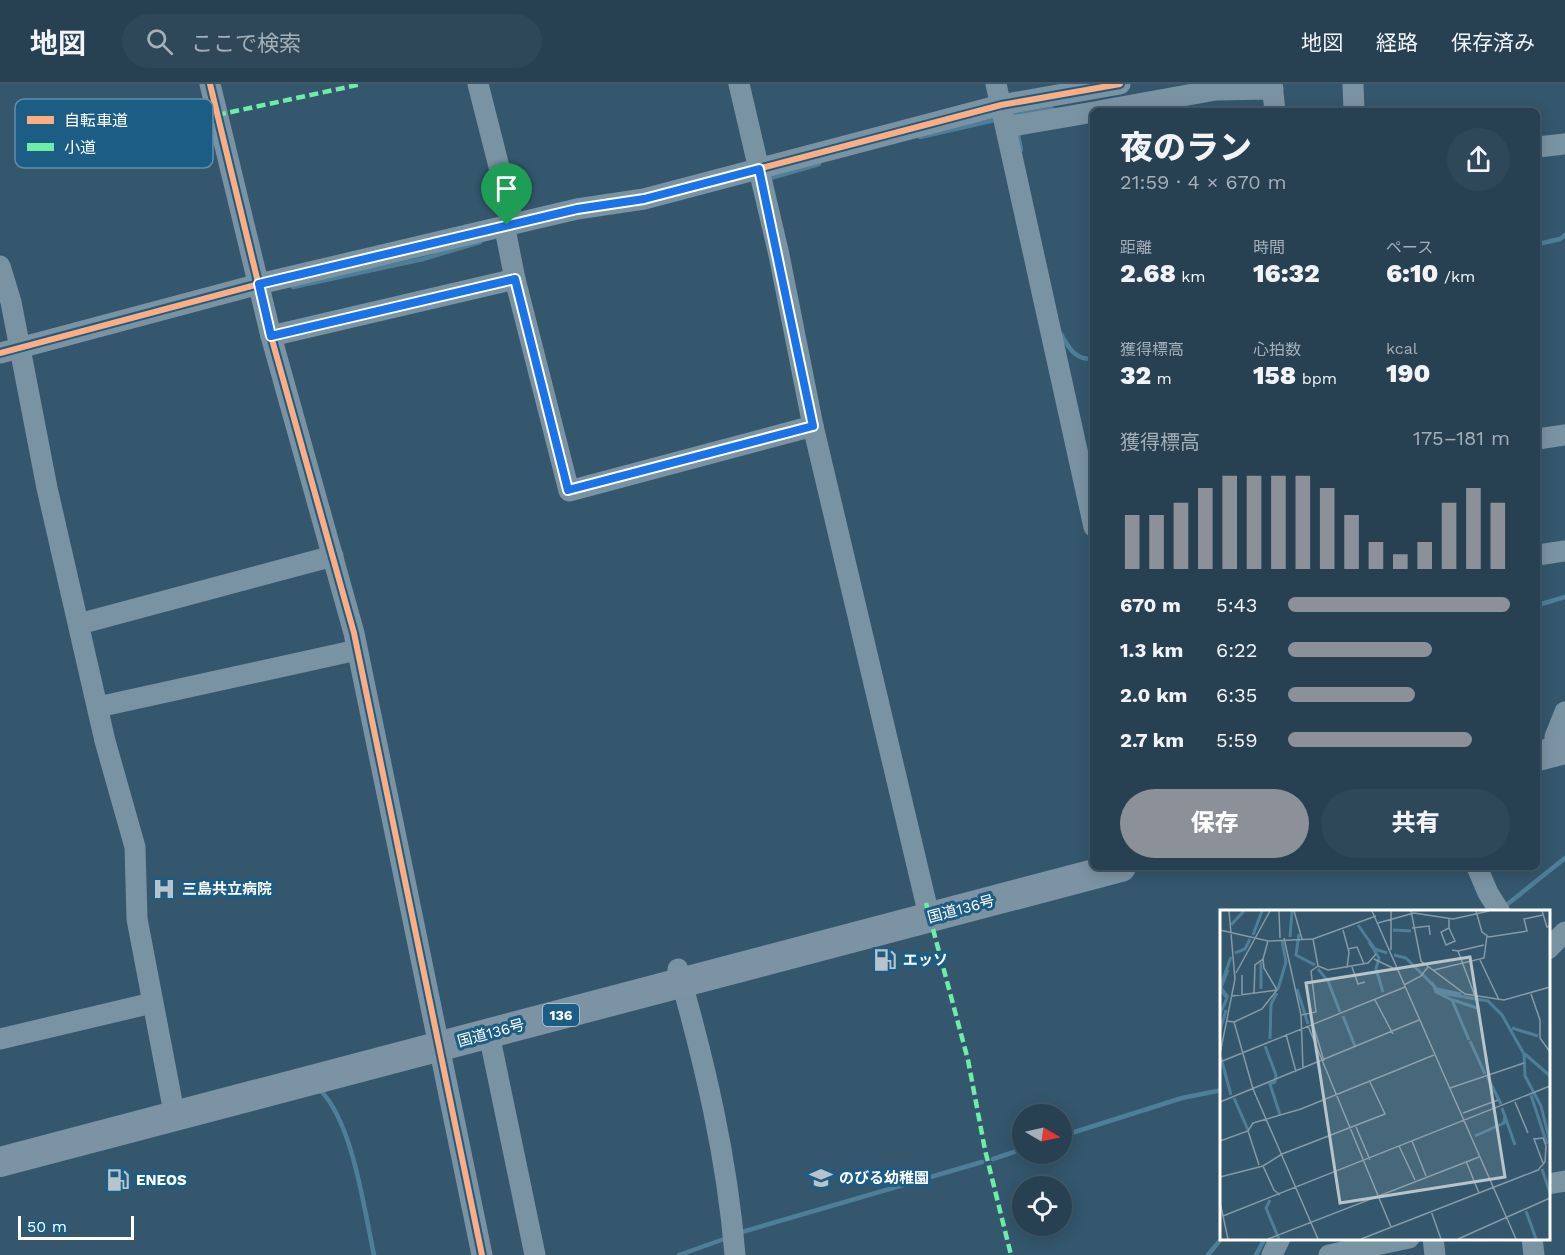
<!DOCTYPE html>
<html lang="ja">
<meta charset="utf-8">
<style>
body{margin:0;font-family:"Work Sans","Noto Sans JP",sans-serif;background:#2f4859;color:#f1f3f6;height:100vh;display:flex;flex-direction:column;font-size:22px;white-space:nowrap}
*{box-sizing:border-box;margin:0}
p{font-size:20px;color:#a4afb8}
.icon{flex:none;width:33px;height:33px;fill:none;stroke:currentColor;stroke-width:2;stroke-linecap:round;stroke-linejoin:round}
.map{position:relative;flex:1;overflow:hidden}
.side{position:absolute;left:1090px;top:24px;width:450px;height:762px;display:flex;flex-direction:column;background:#274152;border-radius:9px;box-shadow:0 3px 15px #0003,0 0 0 2px #435a69}
.side>*{flex:none}
.needle{width:39px;rotate:99deg}
.fabs{position:absolute;left:1012px;top:1020px;display:grid;gap:12px}
.fabs a{display:grid;place-items:center;width:60px;height:60px;border-radius:50%;background:#274152;box-shadow:0 3px 15px #0003,0 0 0 2px #435a69;font-size:30px}
.scale{position:absolute;left:18px;bottom:15px;width:116px;box-sizing:border-box;padding-left:6px;border:3px solid #fff;border-top:0;font-size:16px;line-height:21px;white-space:nowrap;color:#fff;-webkit-text-stroke:4px #1c5d85;paint-order:stroke}
.pin{position:absolute;display:grid;place-items:center;width:51px;height:51px;color:#fff;margin:-62px -26px;border-radius:50% 50% 50% 0;rotate:-45deg;box-shadow:0 0 6px #0007}
.pin .icon{rotate:45deg}
.round{display:grid;place-items:center;flex:none;width:63px;height:63px;border-radius:32px;background:#2f4859}
.headline{display:flex;align-items:center;justify-content:space-between;height:102px;padding:0 30px}
h1{font-size:33px;font-weight:800;line-height:45px}
.stats{display:grid;grid-template-columns:repeat(3,1fr);gap:9px;height:102px;padding:6px 30px}
.stats div{display:grid;align-content:center}
.stats b{font-size:26px;font-weight:800}
.stats small{font-size:16px;font-weight:400}
.stats p{font-size:16px}
.chart{height:168px;padding:12px 30px}
.chart p{display:flex;justify-content:space-between}
.chart svg{width:100%;height:108px;margin-top:6px;stroke:#8c9099;stroke-width:6}
.action{display:flex;gap:12px;margin-top:auto;padding:12px 30px}
.action a{flex:1;height:69px;border-radius:36px;background:#8c9099;color:#fff;font-size:24px;font-weight:800;line-height:69px;text-align:center}
.action a+a{background:#2f4859;color:#f1f3f6}
ul{padding:0 30px;list-style:none;font-size:20px}
li{display:grid;grid-template-columns:96px 72px 1fr;align-items:center;height:45px}
li i{height:15px;border-radius:8px;background:#8c9099}
header{display:flex;align-items:center;gap:36px;box-sizing:border-box;height:84px;padding:0 30px;background:#274152;border-bottom:2px solid #435a69}
header strong{font-size:28px}
nav{display:flex;gap:33px;margin-inline-start:auto;font-size:21px}
.search{width:420px;height:54px;background:#2f4859;display:flex;align-items:center;gap:15px;box-sizing:border-box;padding:0 21px;border-radius:33px;color:#a4afb8;font-size:22px}
.map>svg:first-child{display:block}
.lines{fill:none;stroke-linecap:round;stroke-linejoin:round}
.stream{stroke:#4f7e99;stroke-width:4.5}
.minor{stroke:#7a93a3;stroke-width:21}
.highway{stroke:#7b93a3;stroke-width:30}
.quiet{stroke:#6deda7;stroke-width:4.5;stroke-dasharray:9 4.5;stroke-linecap:butt}
.cycleway-casing{stroke:#1c5d85;stroke-width:10}
.cycleway{stroke:#ffac80;stroke-width:6}
.route-casing{stroke:#fff;stroke-width:12}
.route{stroke:#1a73e8;stroke-width:8}
.labels{text-anchor:middle;stroke-width:6;stroke-linejoin:round;paint-order:stroke}
.shield{fill:#1c5d85;stroke:#bbceda;stroke-width:1.5}
.shield-label{font-size:14px;font-weight:bold;fill:#fff}
.poi-label{font-size:15px;font-weight:bold;fill:#fff;stroke:#1c5d85;text-anchor:start}
.street-label{font-size:15px;fill:#fff;stroke:#1c5d85}
.inset-river{fill:none;stroke:#4f7e99;stroke-width:3}
.inset-road{fill:none;stroke:#859aa7;stroke-width:1.5}
.view{fill:#b8c4cc;fill-opacity:0.15;stroke:#b8c4cc;stroke-width:3}
.inset-edge{fill:none;stroke:#fff;stroke-width:3}
.key{fill:#1c5d85;stroke:#608eaa;stroke-width:1.5}
.key-label{font-size:16px;fill:#fff}
</style>
<header>
<strong>地図</strong>
<div class="search"><svg class="icon" aria-label="search" viewBox="0 0 24 24"><circle cx="10" cy="10" r="6"/><path d="M15 15l6 6"/></svg>ここで検索</div>
<nav><a>地図</a><a>経路</a><a>保存済み</a></nav>
</header>
<div class="map">
<svg width="1565" height="1171" viewBox="0 0 1565 1171">
<rect width="100%" height="100%" fill="#34576d"/>
<g class="lines">
<!-- stream -->
<g class="stream">
<path d="M 1010,32 L 1052,25"/>
<path d="M 1018,51 L 1021,66"/>
<path d="M 920,53 L 999,35"/>
<path d="M 767,95 L 819,80"/>
<path d="M 1538,160 L 1560,155 L 1565,151"/>
<path d="M 293,203 L 423,175 L 480,158"/>
<path d="M 1061,250 C 1068,263 1076,278 1094,274"/>
<path d="M 1538,521 L 1565,513"/>
<path d="M 1504,823 L 1565,774"/>
<path d="M 321,1007 C 353,1040 364,1125 374,1171"/>
<path d="M 1062,1052 L 1182,1014 L 1222,1006"/>
<path d="M 993,1075 L 1023,1065"/>
<path d="M 742,1148 L 982,1078"/>
<path d="M 679,1171 L 727,1154"/>
<path d="M 1208,1171 L 1222,1154"/>
<path d="M 1256,1171 L 1265,1154"/>
</g>
<!-- minor -->
<g class="minor">
<path d="M 210,0 L 271,252 L 354,549 L 482,1171"/>
<path d="M 478,0 L 511,130 L 505,145 L 515,195 L 569,407 L 813,342"/>
<path d="M 739,0 L 779,171 L 813,342 L 926,819"/>
<path d="M 996,0 L 1094,443"/>
<path d="M 1272,0 L 1275,27"/>
<path d="M 1353,0 L 1354,27"/>
<path d="M 1099,27 L 1216,6 L 1273,5"/>
<path d="M 1006,43 L 1094,28"/>
<path d="M 1538,63 L 1565,60"/>
<path d="M 0,182 L 11,218 L 47,404 L 105,657 L 135,763 L 137,835 L 172,1018"/>
<path d="M 271,252 L 515,195"/>
<path d="M 0,269 L 259,200 L 577,125 L 644,115 L 1001,21 L 1120,0"/>
<path d="M 1538,355 L 1565,351"/>
<path d="M 1538,471 L 1565,467"/>
<path d="M 79,540 L 333,472"/>
<path d="M 98,623 L 357,566"/>
<path d="M 1555,653 L 1565,628"/>
<path d="M 1477,783 L 1488,809 L 1500,828"/>
<path d="M 1548,865 L 1565,848"/>
<path d="M 678,885 C 705,980 727,1073 735,1171"/>
<path d="M 489,950 L 535,1171"/>
<path d="M 0,955 L 152,919"/>
<path d="M 1548,1100 L 1565,1097"/>
<path d="M 1433,1154 L 1435,1171"/>
<path d="M 1532,1154 L 1534,1171"/>
<path d="M 1272,1171 L 1280,1154"/>
<path d="M 1329,1171 L 1409,1154"/>
</g>
<!-- highway -->
<g class="highway">
<path d="M 1538,672 L 1565,665"/>
<path d="M 0,1078 L 1121,783"/>
</g>
<!-- quiet -->
<g class="quiet">
<path d="M 217,31 L 362,0"/>
<path d="M 926,819 L 968,976 L 985,1066 L 1011,1171"/>
</g>
<!-- cycleway casing -->
<g class="cycleway-casing">
<g id="cycleway">
<path d="M 210,0 L 271,252 L 354,549 L 482,1171"/>
<path d="M 0,269 L 259,200 L 577,125 L 644,115 L 1001,21 L 1120,0"/>
</g>
</g>
<!-- cycleway -->
<use href="#cycleway" class="cycleway"/>
</g>
<g class="lines">
<!-- route casing -->
<g class="route-casing">
<path id="route" d="M 759,85 L 813,342 L 568,406 L 515,195 L 271,252 L 259,200 L 577,125 L 644,115 Z"/>
</g>
<!-- route -->
<use href="#route" class="route"/>
</g>
<!-- icons -->
<defs>
<g id="hospital-bare" transform="scale(1.8)"><path d="M-5-5h3v3.5h4V-5h3V5h-3V1.5h-4V5h-3Z" fill="#b8c4cc" stroke="#1c5d85" stroke-width="2.5" paint-order="stroke"/></g>
<g id="fuel-bare" transform="scale(1.8)"><path d="M-5.5-6h7V0h2V4h1.3V-2.5L3-4.5l.8-.8L6-3V5H2.5V1h-1V6h-7ZM-4.2-4.7v3.2H.2V-4.7Z" fill="#b8c4cc" stroke="#1c5d85" stroke-width="2.5" paint-order="stroke"/></g>
<g id="school-bare" transform="scale(1.8)"><path d="M0-5L7-2L0 1L-7-2ZM-4 1L0 2.5L4 1V4Q0 6-4 4Z" fill="#b8c4cc" stroke="#1c5d85" stroke-width="2.5" paint-order="stroke"/></g>
</defs>
<g fill-rule="evenodd">
<use href="#hospital-bare" x="164" y="805"/>
<use href="#fuel-bare" x="885" y="876"/>
<use href="#school-bare" x="821" y="1094"/>
<use href="#fuel-bare" x="118" y="1096"/>
</g>
<g class="labels">
<!-- shield labels -->
<rect class="shield" x="543" y="920" width="36" height="22" rx="4.5"/>
<g class="shield-label">
<text x="561" y="936">136</text>
</g>
<!-- poi labels -->
<g class="poi-label">
<text x="182" y="810">三島共立病院</text>
<text x="903" y="881">エッソ</text>
<text x="839" y="1099">のびる幼稚園</text>
<text x="136" y="1101">ENEOS</text>
</g>
<!-- street labels -->
<g class="street-label">
<text transform="translate(961 825) rotate(-15)" y="5">国道136号</text>
<text transform="translate(491 949) rotate(-15)" y="5">国道136号</text>
</g>
</g>
<!-- overview -->
<g transform="translate(1220 826)">
<rect width="330" height="330" fill="#34576d"/>
<path class="inset-river" d="M 11,15 L 24,1M 138,15 L 155,39 L 167,43M 173,20 L 191,21M 79,24 L 76,45 L 95,55M 33,25 L 42,1M 70,27 L 72,1M 149,32 L 159,48 L 156,59 L 163,82M 15,43 L 25,39 L 30,29M 174,45 L 186,48 L 221,83 L 268,91 L 282,105 L 304,144 L 305,166 L 321,196 L 330,232M 41,52 L 41,79M 98,59 L 108,71 L 120,102M 212,72 L 216,82 L 232,90 L 249,130M 0,77 L 11,47M 0,79 L 7,88 L 0,104M 58,79 L 66,52 L 62,31M 77,79 L 88,114M 217,79 L 241,84M 8,87 L 1,78 L 8,60M 233,90 L 260,99M 123,106 L 135,136M 292,118 L 318,126M 0,120 L 6,100M 50,129 L 51,94 L 57,83M 250,131 L 265,164M 45,136 L 56,165 L 55,172 L 50,174 L 60,205M 305,144 L 330,166M 1,148 L 11,185M 267,166 L 281,194M 311,185 L 327,234M 14,188 L 28,220M 282,198 L 295,235M 255,226 L 284,213 L 285,205M 322,259 L 330,283M 50,290 L 46,298 L 59,329M 306,301 L 316,329"/>
<path class="inset-road" d="M 59,1 L 60,28M 74,1 L 82,29M 152,1 L 296,329M 171,1 L 171,40M 191,1 L 201,51 L 245,84 L 284,90 L 330,77M 256,1 L 262,22 L 269,27 L 307,21 L 304,9 L 323,5M 322,1 L 327,17 L 330,16M 194,3 L 233,9 L 269,1M 229,9 L 229,18 L 221,22 L 226,35 L 235,31 L 229,18M 158,13 L 194,3M 192,18 L 209,16 L 210,25M 0,20 L 48,31 L 93,29 L 156,6M 123,20 L 129,42 L 127,58M 64,28 L 81,105 L 83,159M 93,29 L 98,56 L 108,60 L 148,53 L 156,44M 128,39 L 137,37 L 144,54M 232,40 L 238,41 L 256,89M 238,41 L 264,35M 43,49 L 44,58 L 57,80M 154,49 L 177,60M 260,50 L 279,90M 132,57 L 138,74 L 145,72M 214,60 L 264,48 L 267,26M 16,63 L 50,1M 184,75 L 201,66 L 208,57M 34,84 L 35,55 L 43,49 L 48,31M 311,84 L 320,110 L 320,128 L 330,142M 22,85 L 22,65M 12,86 L 57,80 L 42,99 L 14,112M 155,90 L 173,124M 81,105 L 96,102 L 91,61 L 98,56M 7,111 L 14,112 L 33,179 L 98,329M 93,114 L 104,151M 88,116 L 171,317M 66,124 L 76,162M 0,144 L 15,69 L 9,1M 0,152 L 185,77M 230,178 L 304,153M 0,192 L 199,110M 295,192 L 308,223M 243,203 L 278,190M 136,217 L 150,250M 28,221 L 39,255M 0,231 L 28,221 L 33,213 L 81,199 L 214,145M 192,231 L 206,266M 179,236 L 195,270M 246,251 L 259,283M 43,256 L 54,280 L 60,285M 0,267 L 43,256 L 62,244 L 165,204 L 150,172M 0,292 L 8,329M 211,301 L 221,329M 3,306 L 330,176M 48,329 L 259,247M 141,329 L 318,260 L 325,252 L 326,236 L 323,228 L 314,229 L 323,253M 238,329 L 330,288"/>
<path class="view" d="M 250,47 L 285,267 L 120,293 L 86,73 Z"/>
<rect width="330" height="330" class="inset-edge"/>
</g>
<!-- legend -->
<rect x="15" y="15" width="198" height="69" rx="9" class="key"/>
<rect x="27" y="32" width="27" height="8" fill="#ffac80"/>
<rect x="27" y="59" width="27" height="8" fill="#6deda7"/>
<g class="key-label">
<text x="64" y="42">自転車道</text>
<text x="64" y="69">小道</text>
</g>
</svg>
<div class="fabs">
<a><svg class="needle" viewBox="-14 -14 28 28"><path d="M0-13l5 13h-10z" fill="#e53935"/><path d="M0 13l5-13h-10z" fill="#a4afb8"/></svg></a>
<a><svg class="icon" aria-label="locate" viewBox="0 0 24 24"><circle cx="12" cy="12" r="6"/><path d="M12 2v4M12 18v4M2 12h4M18 12h4"/></svg></a>
</div>
<div class="scale">50 m</div>
<div class="pin" style="left:507px;top:141px;background:#1e9e55"><svg class="icon" aria-label="arrive" viewBox="0 0 24 24"><path d="M6 21V4h12l-3 4 3 4H6"/></svg></div>
<section class="side">
<div class="headline"><div><h1>夜のラン</h1><p>21:59 · 4 × 670 m</p></div><a class="round"><svg class="icon" aria-label="share" viewBox="0 0 24 24"><path d="M12 15V3M7 8l5-5 5 5M5 13v7h14v-7"/></svg></a></div>
<div class="stats">
<div><p>距離</p><b>2.68<small> km</small></b></div>
<div><p>時間</p><b>16:32</b></div>
<div><p>ペース</p><b>6:10<small> /km</small></b></div>
</div>
<div class="stats">
<div><p>獲得標高</p><b>32<small> m</small></b></div>
<div><p>心拍数</p><b>158<small> bpm</small></b></div>
<div><p>kcal</p><b>190</b></div>
</div>
<div class="chart"><p><span>獲得標高</span>175–181 m</p>
<svg viewBox="0 0 160 44" preserveAspectRatio="none"><path d="M5 44V22M15 44V22M25 44V17M35 44V11M45 44V6M55 44V6M65 44V6M75 44V6M85 44V11M95 44V22M105 44V33M115 44V38M125 44V33M135 44V17M145 44V11M155 44V17"/></svg>
</div>
<ul>
<li><b>670 m</b>5:43<i style="width:100%"></i></li>
<li><b>1.3 km</b>6:22<i style="width:65%"></i></li>
<li><b>2.0 km</b>6:35<i style="width:57%"></i></li>
<li><b>2.7 km</b>5:59<i style="width:83%"></i></li>
</ul>
<div class="action"><a>保存</a><a>共有</a></div>
</section>
</div>
